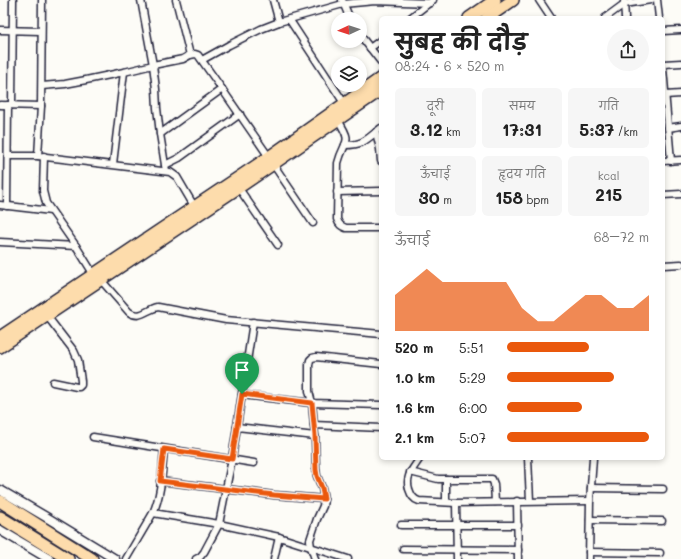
<!DOCTYPE html>
<html lang="hi">
<meta charset="utf-8">
<style>
body{margin:0;font-family:Mali,"Playpen Sans Deva",sans-serif;background:#f6f6f6;color:#222;height:100vh;display:flex;flex-direction:column;font-size:15px;white-space:nowrap}
*{box-sizing:border-box;margin:0}
p{font-size:13px;color:#767676}
.icon{flex:none;width:22px;height:22px;fill:none;stroke:currentColor;stroke-width:2;stroke-linecap:round;stroke-linejoin:round}
.map{position:relative;flex:1;overflow:hidden}
.details{position:absolute;left:379px;top:16px;width:286px;height:444px;display:flex;flex-direction:column;background:#fff;border-radius:6px;box-shadow:0 2px 6px #0003}
.details>*{flex:none}
.needle{width:26px;rotate:267deg}
.fabs{position:absolute;left:331px;top:12px;display:grid;gap:8px}
.fabs a{display:grid;place-items:center;width:36px;height:36px;border-radius:50%;background:#fff;box-shadow:0 2px 6px #0003;font-size:20px}
.pin{position:absolute;display:grid;place-items:center;width:34px;height:34px;color:#fff;margin:-41px -17px;border-radius:50% 50% 50% 0;rotate:-45deg;box-shadow:0 0 4px #0007}
.pin .icon{rotate:45deg}
.round{display:grid;place-items:center;flex:none;width:42px;height:42px;border-radius:21px;background:#f6f6f6}
.headline{display:flex;align-items:center;justify-content:space-between;height:68px;padding:0 16px}
h1{font-size:22px;font-weight:700;line-height:30px}
.figures{display:grid;grid-template-columns:repeat(3,1fr);gap:6px;height:68px;padding:4px 16px}
.figures div{display:grid;align-content:center;border-radius:6px;background:#f6f6f6;text-align:center}
.figures b{font-size:17px;font-weight:700}
.figures small{font-size:11px;font-weight:400}
.figures p{font-size:11px}
.chart{height:112px;padding:8px 16px}
.chart p{display:flex;justify-content:space-between}
.chart svg{width:100%;height:72px;margin-top:4px;fill:#ea580c;opacity:.7}
ul{padding:0 16px;list-style:none;font-size:13px}
li{display:grid;grid-template-columns:64px 48px 1fr;align-items:center;height:30px}
li i{height:10px;border-radius:5px;background:#ea580c}
.map>svg:first-child{display:block}
.lines{fill:none;stroke-linecap:round;stroke-linejoin:round}
.street-casing{stroke:#22223b;stroke-width:9}
.secondary-casing{stroke:#22223b;stroke-width:11}
.highway-casing{stroke:#22223b;stroke-width:14}
.street{stroke:#fdfcf7;stroke-width:6}
.secondary{stroke:#fdfcf7;stroke-width:8}
.highway{stroke:#fddcac;stroke-width:11}
.route-casing{stroke:#fff;stroke-width:8}
.route{stroke:#ea580c;stroke-width:5}
</style>
<div class="map">
<svg width="681" height="559" viewBox="0 0 681 559">
<rect width="100%" height="100%" fill="#fdfcf7"/>
<filter id="ink" filterUnits="userSpaceOnUse"><feTurbulence type="fractalNoise" baseFrequency=".025" numOctaves="2"/><feDisplacementMap in="SourceGraphic" scale="8" xChannelSelector="R" yChannelSelector="G"/><feConvolveMatrix kernelMatrix="1 2 1 2 8 2 1 2 1" color-interpolation-filters="sRGB"/></filter>
<g filter="url(#ink)">
<g class="lines">
<!-- street casing -->
<g class="street-casing">
<g id="street">
<path d="M 141,0 L 153,65 L 156,89 L 157,108 L 160,134 L 166,171"/>
<path d="M 176,0 L 190,55"/>
<path d="M 273,0 L 279,22"/>
<path d="M 342,0 L 350,19"/>
<path d="M 539,0 L 551,18"/>
<path d="M 657,0 L 659,18"/>
<path d="M 624,2 L 625,18"/>
<path d="M 410,18 L 433,0"/>
<path d="M 605,18 L 624,4 L 651,0"/>
<path d="M 289,19 L 344,103"/>
<path d="M 0,30 L 41,31"/>
<path d="M 663,31 L 681,30"/>
<path d="M 360,35 L 381,62"/>
<path d="M 370,48 L 381,40"/>
<path d="M 202,60 L 229,45 L 261,29 L 279,22 L 343,4 L 375,1 L 430,3"/>
<path d="M 663,64 L 681,63"/>
<path d="M 663,68 L 671,161"/>
<path d="M 42,86 L 65,84 L 86,80 L 124,72 L 153,65 L 183,59 L 190,55 L 195,54 L 198,55 L 222,89 L 269,157"/>
<path d="M 665,95 L 681,94"/>
<path d="M 0,105 L 41,106"/>
<path d="M 12,105 L 13,0"/>
<path d="M 338,120 C 354,145 344,139 338,163 L 337,219 C 339,225 341,226 346,228 L 381,228"/>
<path d="M 668,128 L 681,126"/>
<path d="M 376,132 L 380,149 L 381,161"/>
<path d="M 160,134 L 222,89"/>
<path d="M 345,145 C 364,145 367,139 381,128"/>
<path d="M 8,156 L 38,156 L 170,172 L 177,177 L 194,206"/>
<path d="M 38,156 L 41,106 L 42,0"/>
<path d="M 44,156 L 43,191 L 46,203 L 76,246 L 94,275"/>
<path d="M 663,161 L 681,160"/>
<path d="M 113,164 L 124,72"/>
<path d="M 273,164 L 313,223"/>
<path d="M 165,165 L 179,158 L 240,114"/>
<path d="M 238,187 L 278,245"/>
<path d="M 337,192 L 381,191"/>
<path d="M 663,195 L 681,194"/>
<path d="M 0,205 L 51,211"/>
<path d="M 7,206 L 8,105"/>
<path d="M 0,242 L 76,246"/>
<path d="M 663,265 L 681,264"/>
<path d="M 101,280 L 129,312 C 140,320 147,309 158,307 L 226,320 L 381,334"/>
<path d="M 47,316 L 74,351 L 78,360 L 81,381 L 81,385 L 79,387 L 77,387 L 53,382"/>
<path d="M 242,395 L 312,403 L 381,405"/>
<path d="M 314,425 L 381,428"/>
<path d="M 237,427 L 315,436"/>
<path d="M 93,437 L 254,463"/>
<path d="M 420,458 C 413,469 405,476 409,489 C 411,495 413,499 419,501 L 456,503 L 590,501"/>
<path d="M 528,458 L 530,501"/>
<path d="M 410,472 L 438,479 L 492,479 L 494,484 L 495,502"/>
<path d="M 446,479 L 446,502"/>
<path d="M 160,481 L 274,495 L 324,499"/>
<path d="M 591,488 L 663,489"/>
<path d="M 517,501 L 518,559"/>
<path d="M 456,503 L 457,559"/>
<path d="M 153,513 L 219,524 L 279,537 L 348,559"/>
<path d="M 590,520 L 662,521"/>
<path d="M 401,525 L 518,525"/>
<path d="M 403,549 L 518,550"/>
<path d="M 589,552 L 660,553"/>
<path d="M 126,559 L 153,513 C 162,493 162,470 164,449"/>
<path d="M 196,559 L 200,557 L 204,552 L 219,524 L 232,459 L 253,322"/>
<path d="M 274,559 L 279,537"/>
<path d="M 315,559 L 311,547 L 310,540 L 317,519 L 323,506 L 324,499 L 322,488 L 317,476 L 316,469 L 315,436 L 312,403 L 309,391 L 309,365 L 310,360 L 312,358 L 316,357 L 381,364"/>
<path d="M 589,559 L 590,501 L 593,458"/>
</g>
</g>
<!-- secondary casing -->
<g class="secondary-casing">
<g id="secondary">
<path d="M 0,490 L 46,517 L 115,559"/>
<path d="M 0,530 L 49,559"/>
</g>
</g>
<!-- highway casing -->
<g class="highway-casing">
<g id="highway">
<path d="M 469,18 L 495,0"/>
<path d="M 487,18 L 513,0"/>
<path d="M 0,337 L 269,157 L 381,78"/>
<path d="M 0,347 L 244,184 L 381,90"/>
<path d="M 0,501 L 92,559"/>
<path d="M 0,517 L 68,559"/>
</g>
</g>
<!-- street -->
<use href="#street" class="street"/>
<!-- secondary -->
<use href="#secondary" class="secondary"/>
<!-- highway -->
<use href="#highway" class="highway"/>
</g>
</g>
<g class="lines" filter="url(#ink)">
<!-- route casing -->
<g class="route-casing">
<path id="route" d="M 242,394 L 312,403 L 315,436 L 316,470 L 317,476 L 322,488 L 324,499 L 274,495 L 160,481 L 164,449 L 232,459 Z"/>
</g>
<!-- route -->
<use href="#route" class="route"/>
</g>
</svg>
<div class="fabs">
<a><svg class="needle" viewBox="-14 -14 28 28"><path d="M0-13l5 13h-10z" fill="#e53935"/><path d="M0 13l5-13h-10z" fill="#767676"/></svg></a>
<a><svg class="icon" aria-label="layers" viewBox="0 0 24 24"><path d="M12 4l9 5-9 5-9-5zM3 14l9 5 9-5"/></svg></a>
</div>
<div class="pin" style="left:242px;top:394px;background:#1e9e55"><svg class="icon" aria-label="arrive" viewBox="0 0 24 24"><path d="M6 21V4h12l-3 4 3 4H6"/></svg></div>
<section class="details">
<div class="headline"><div><h1>सुबह की दौड़</h1><p>08:24 · 6 × 520 m</p></div><a class="round"><svg class="icon" aria-label="share" viewBox="0 0 24 24"><path d="M12 15V3M7 8l5-5 5 5M5 13v7h14v-7"/></svg></a></div>
<div class="figures">
<div><p>दूरी</p><b>3.12<small> km</small></b></div>
<div><p>समय</p><b>17:31</b></div>
<div><p>गति</p><b>5:37<small> /km</small></b></div>
</div>
<div class="figures">
<div><p>ऊँचाई</p><b>30<small> m</small></b></div>
<div><p>हृदय गति</p><b>158<small> bpm</small></b></div>
<div><p>kcal</p><b>215</b></div>
</div>
<div class="chart"><p><span>ऊँचाई</span>68–72 m</p>
<svg viewBox="0 0 160 44" preserveAspectRatio="none"><path d="M0 44V22L10 14L20 6L30 14L40 14L50 14L60 14L70 14L80 30L90 38L100 38L110 30L120 22L130 22L140 30L150 30L160 22V44z"/></svg>
</div>
<ul>
<li><b>520 m</b>5:51<i style="width:58%"></i></li>
<li><b>1.0 km</b>5:29<i style="width:75%"></i></li>
<li><b>1.6 km</b>6:00<i style="width:53%"></i></li>
<li><b>2.1 km</b>5:07<i style="width:100%"></i></li>
</ul>
</section>
</div>
